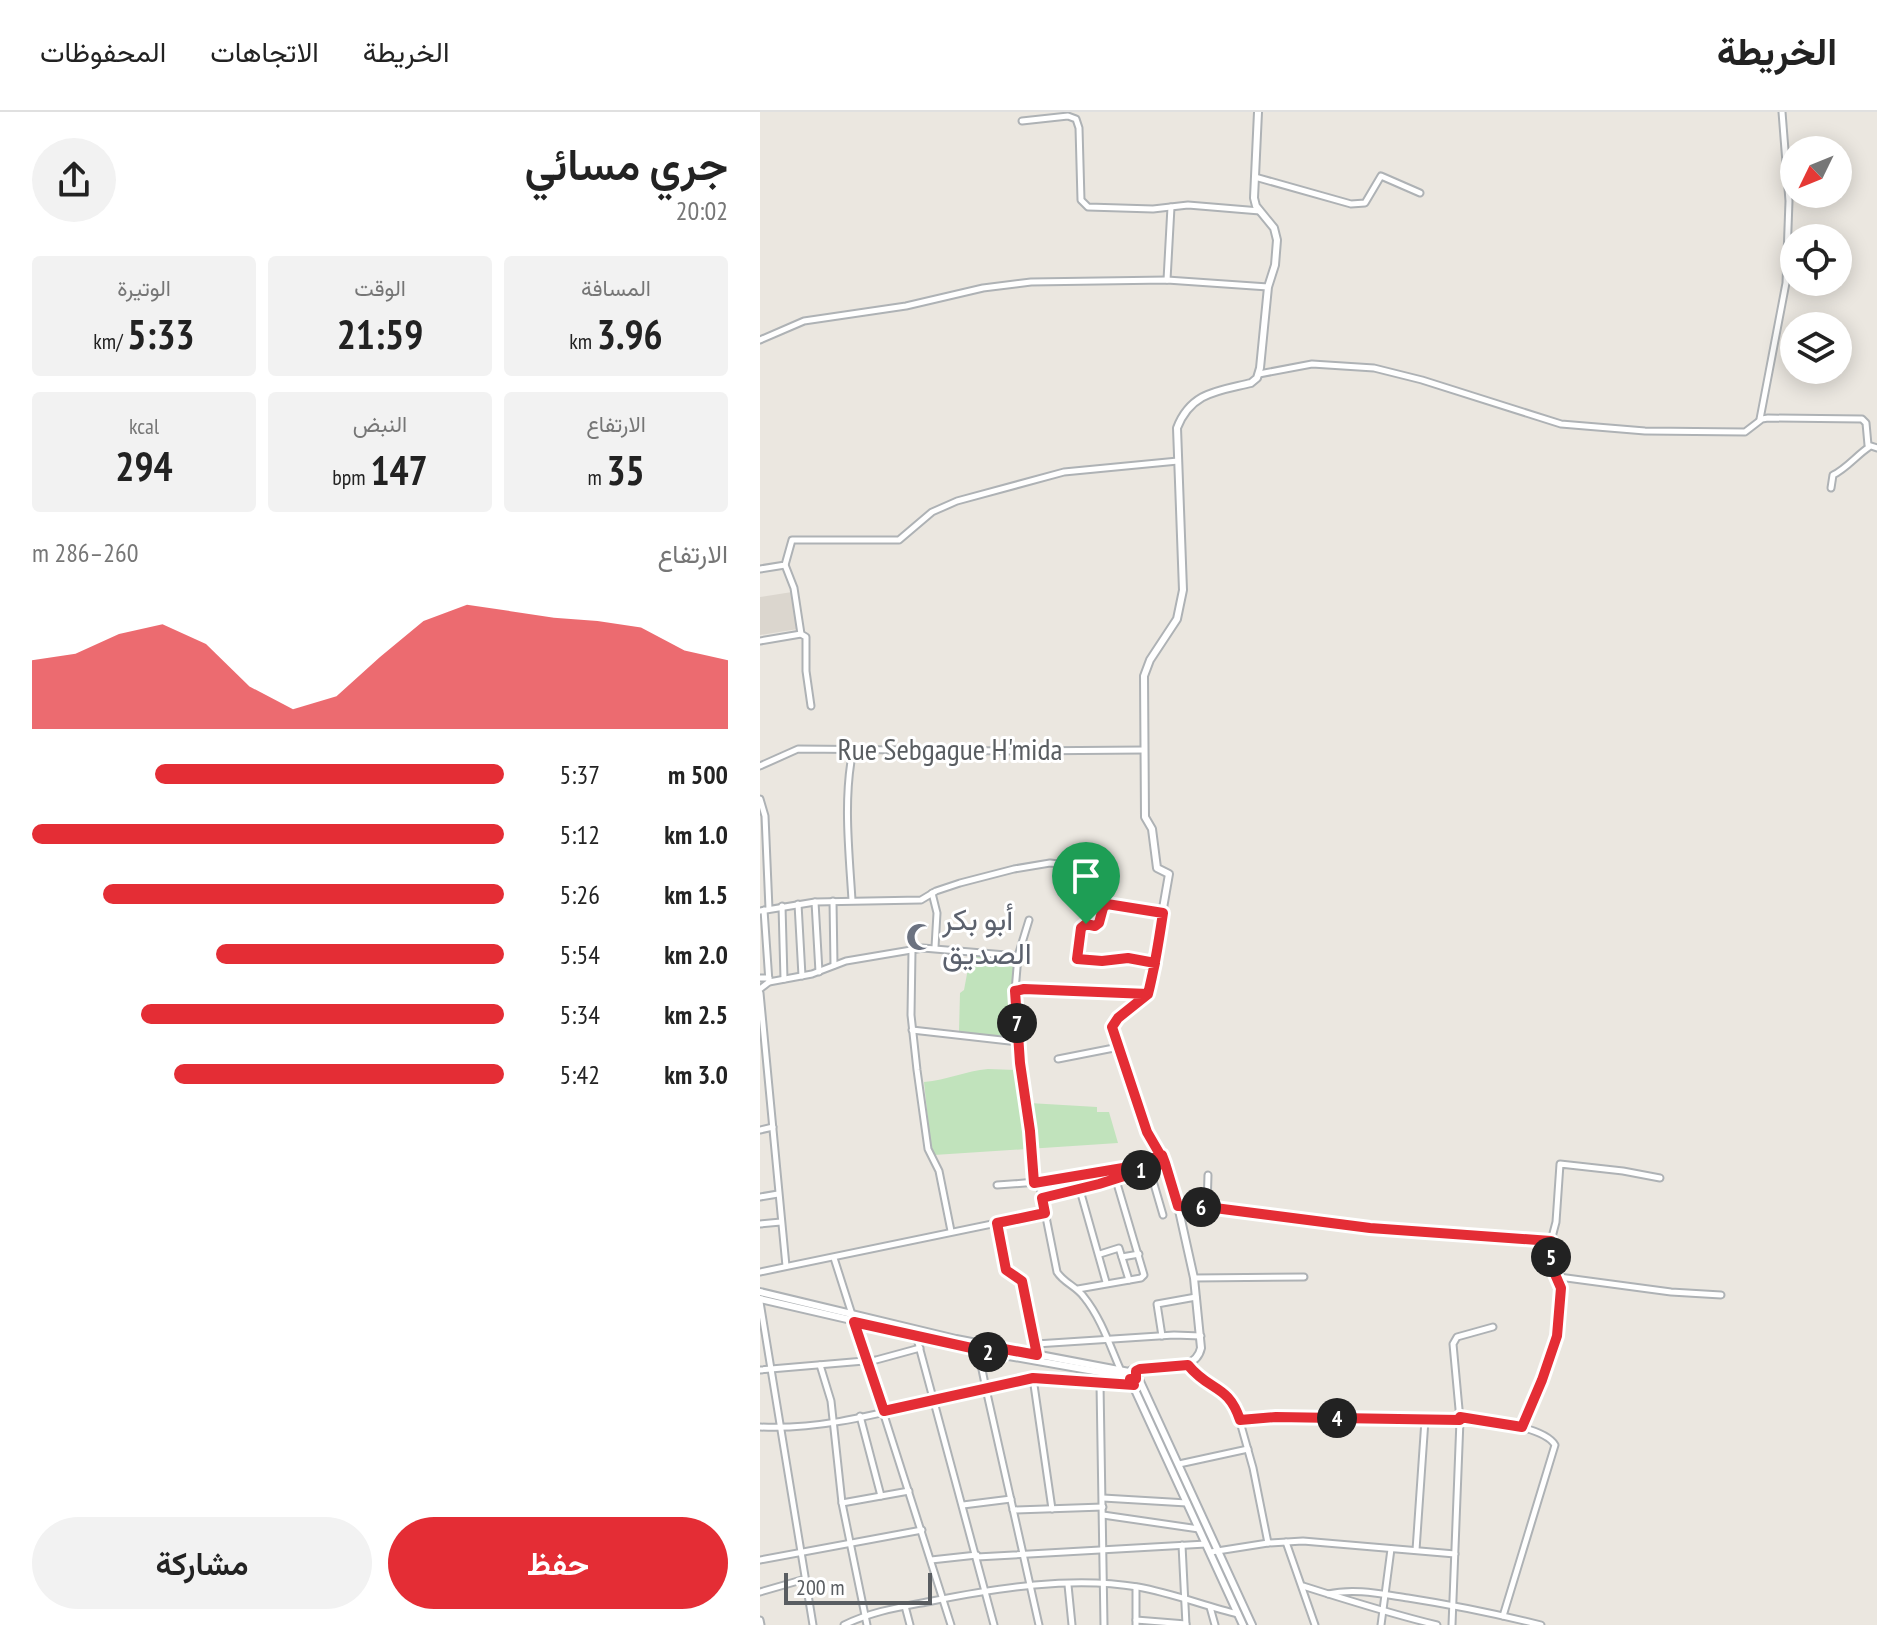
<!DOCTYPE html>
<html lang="ar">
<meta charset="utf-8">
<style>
body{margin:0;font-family:"PT Sans Narrow",Vazirmatn,sans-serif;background:#f2f2f2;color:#222;direction:rtl;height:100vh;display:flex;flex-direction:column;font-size:30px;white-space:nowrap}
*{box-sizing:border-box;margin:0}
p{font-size:26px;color:#767676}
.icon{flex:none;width:44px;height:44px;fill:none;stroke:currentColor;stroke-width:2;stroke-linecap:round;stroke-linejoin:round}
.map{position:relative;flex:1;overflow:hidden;direction:ltr}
.side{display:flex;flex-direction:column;background:#fff;width:760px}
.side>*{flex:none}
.needle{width:52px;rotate:227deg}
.controls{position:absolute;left:1020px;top:24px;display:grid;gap:16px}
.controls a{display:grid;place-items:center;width:72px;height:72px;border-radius:50%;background:#fff;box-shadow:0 4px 20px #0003;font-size:40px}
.scale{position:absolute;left:24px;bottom:20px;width:148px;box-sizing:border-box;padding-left:8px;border:4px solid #595d61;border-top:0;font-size:22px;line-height:28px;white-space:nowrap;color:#595d61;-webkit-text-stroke:6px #fff;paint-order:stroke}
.pin{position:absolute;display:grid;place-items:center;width:68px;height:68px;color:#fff;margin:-82px -34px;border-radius:50% 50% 50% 0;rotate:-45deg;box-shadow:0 0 8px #0007}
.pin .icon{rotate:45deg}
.km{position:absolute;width:40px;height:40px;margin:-20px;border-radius:50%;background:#222;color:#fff;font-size:22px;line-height:40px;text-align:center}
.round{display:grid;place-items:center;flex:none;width:84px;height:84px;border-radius:42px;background:#f2f2f2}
.overview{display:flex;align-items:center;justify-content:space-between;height:136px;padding:0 32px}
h1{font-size:44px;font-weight:600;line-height:60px}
.metrics{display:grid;grid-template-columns:repeat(3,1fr);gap:12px;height:136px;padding:8px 32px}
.metrics div{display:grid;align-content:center;border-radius:8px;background:#f2f2f2;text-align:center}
.metrics b{font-size:40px;font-weight:600}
.metrics small{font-size:22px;font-weight:400}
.metrics p{font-size:22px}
.chart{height:224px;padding:16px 32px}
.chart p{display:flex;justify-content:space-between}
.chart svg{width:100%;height:144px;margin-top:8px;fill:#e42d35;opacity:.7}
.cta{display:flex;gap:16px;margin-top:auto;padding:16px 32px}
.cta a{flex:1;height:92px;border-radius:48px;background:#e42d35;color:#fff;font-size:32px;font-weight:600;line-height:92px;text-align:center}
.cta a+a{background:#f2f2f2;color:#222}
ul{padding:0 32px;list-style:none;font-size:26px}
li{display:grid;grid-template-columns:128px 96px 1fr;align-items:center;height:60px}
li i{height:20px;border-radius:10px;background:#e42d35}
header{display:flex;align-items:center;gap:48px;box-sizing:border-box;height:112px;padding:0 40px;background:#fff;border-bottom:2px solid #e0e0e0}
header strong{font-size:38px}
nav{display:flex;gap:44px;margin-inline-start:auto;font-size:28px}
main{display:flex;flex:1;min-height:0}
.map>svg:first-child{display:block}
.education{fill:#dbd6ce}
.green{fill:#c1e3bc}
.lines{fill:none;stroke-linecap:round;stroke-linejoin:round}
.minor-casing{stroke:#aeb2b5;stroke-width:9}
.tertiary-casing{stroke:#aeb2b5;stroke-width:10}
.secondary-casing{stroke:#adb1b5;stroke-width:10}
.minor{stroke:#fff;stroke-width:5}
.tertiary{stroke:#fff;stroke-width:6}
.secondary{stroke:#fff;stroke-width:6}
.route-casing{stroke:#fff;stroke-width:16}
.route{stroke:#e42d35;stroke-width:10}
.labels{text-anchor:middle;stroke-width:6;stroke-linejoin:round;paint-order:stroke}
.street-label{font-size:30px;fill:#595d61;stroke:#fff}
.worship-label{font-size:30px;fill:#5b616d;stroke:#fff;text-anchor:start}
</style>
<header>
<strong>الخريطة</strong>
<nav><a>الخريطة</a><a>الاتجاهات</a><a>المحفوظات</a></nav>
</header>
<main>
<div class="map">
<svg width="1117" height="1513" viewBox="0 0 1117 1513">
<rect width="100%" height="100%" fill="#ebe7e0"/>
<!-- education -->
<path class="education" d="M 32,480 L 38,517 L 0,523 L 0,485 Z"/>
<!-- green -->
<g class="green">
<path d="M 226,844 L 255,855 L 253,873 L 257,920 L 255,927 L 251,928 L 199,920 L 200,881 L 204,878 L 210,846 Z"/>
<path d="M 228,957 L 256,958 L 259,961 L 269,998 L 269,991 L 337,995 L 337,1000 L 349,1000 L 358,1031 L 174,1043 L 171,1037 L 164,970 C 187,968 206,959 228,957 Z"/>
</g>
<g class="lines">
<!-- minor casing -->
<g class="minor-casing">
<g id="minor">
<path d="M 262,9 L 308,4 L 316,7 L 319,16 L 321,88 L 328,95 L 393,97 L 428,93 L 500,99"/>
<path d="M 495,65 L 591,92 L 605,91 L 621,64 L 660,81"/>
<path d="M 407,168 L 411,95"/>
<path d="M 0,228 L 44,209 L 146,194 L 223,176 L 271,170 L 407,168 L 508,175"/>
<path d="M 499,262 L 552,252 L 614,256 L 662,268 L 801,312 L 885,319 L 985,320 L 1002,307 L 1008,306 L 1102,307 L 1106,311 L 1108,333 L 1117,336"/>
<path d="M 1000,307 L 1026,171 L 1029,89 L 1022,0"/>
<path d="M 1071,376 L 1073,363 C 1086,357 1097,343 1109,335"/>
<path d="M 25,453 L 34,476 L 41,522 L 46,525 L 46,559 L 51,594"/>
<path d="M 0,457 L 25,453 L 32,428 L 139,428 L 172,400 L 197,389 L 304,360 L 418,349"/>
<path d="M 0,529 L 41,522"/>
<path d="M 0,654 L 38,637 L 251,639 L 384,638"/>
<path d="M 0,687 L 5,704 L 9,797"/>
<path d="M 172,781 L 177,801 L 175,835"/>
<path d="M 92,788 C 89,739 83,687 93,638"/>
<path d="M 73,789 L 74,853"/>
<path d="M 55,790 L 59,860"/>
<path d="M 38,792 L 42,864"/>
<path d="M 22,794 L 24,867"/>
<path d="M 4,798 L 9,870"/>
<path d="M 0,799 L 55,790 L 161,788 L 176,779 L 200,771 L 254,757 L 290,751 L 317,754"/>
<path d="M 269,808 L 258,844 L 255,879 L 260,951 L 270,1019 L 274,1071"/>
<path d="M 152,839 L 151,903 L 157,958 L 168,1037 L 179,1059 L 191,1119"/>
<path d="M 395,851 L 368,846 L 342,849 L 317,847 L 321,816 L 326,812 L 337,812 L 343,796 L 347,792 L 403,801"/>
<path d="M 0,866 L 9,866"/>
<path d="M 0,877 L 9,870 L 52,862 L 86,849 L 163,836 L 258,844"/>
<path d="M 255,879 L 264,877 L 388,882"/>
<path d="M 0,881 L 26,1154"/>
<path d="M 152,918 L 259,930"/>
<path d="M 298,947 L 359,935"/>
<path d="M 0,1018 L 13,1015"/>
<path d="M 389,1055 L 403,1103"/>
<path d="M 316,1064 L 346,1170"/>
<path d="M 279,1070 L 297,1160 C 304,1171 316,1174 324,1185 C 341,1206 350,1234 361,1259"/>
<path d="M 237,1073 C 283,1070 361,1064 402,1043"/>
<path d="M 0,1085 L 18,1082"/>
<path d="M 282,1086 L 339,1072 L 405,1051"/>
<path d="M 418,1094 L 447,1095 L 610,1116 L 791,1129 L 791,1153 L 801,1176 L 797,1224 L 782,1268 L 762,1315"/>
<path d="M 447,1095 L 448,1063"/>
<path d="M 237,1111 L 246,1158 L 262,1169 L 277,1243"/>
<path d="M 0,1112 L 21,1110"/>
<path d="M 791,1129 L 796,1110 L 800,1052 L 863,1059 L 900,1066"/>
<path d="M 340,1142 L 359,1136 L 369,1168"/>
<path d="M 362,1145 L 379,1142"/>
<path d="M 74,1146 L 191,1513"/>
<path d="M 0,1160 L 285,1101"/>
<path d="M 799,1165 L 911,1180 L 961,1183"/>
<path d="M 434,1166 L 544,1165"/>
<path d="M 318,1177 L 381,1166 L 384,1163 L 353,1058"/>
<path d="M 0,1190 L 53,1513"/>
<path d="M 156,1223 L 234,1513"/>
<path d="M 402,1224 L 397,1192 L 436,1185"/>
<path d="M 276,1232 L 414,1223 L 441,1224"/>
<path d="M 60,1253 L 71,1289 L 82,1391 L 107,1513"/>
<path d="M 428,1253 L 442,1269 L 464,1280 L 475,1292 L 493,1356 L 508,1431"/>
<path d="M 0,1258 L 116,1248 L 160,1236"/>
<path d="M 273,1266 L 292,1397"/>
<path d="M 340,1272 L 344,1513"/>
<path d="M 100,1304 L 121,1384"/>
<path d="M 700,1305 C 723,1309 783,1313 795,1333 L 743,1504"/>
<path d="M 480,1308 L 516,1305 L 700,1308"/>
<path d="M 0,1315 C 76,1319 152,1291 226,1277 L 218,1238"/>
<path d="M 419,1352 L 488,1337"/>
<path d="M 343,1386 L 427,1391"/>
<path d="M 82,1391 L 149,1379"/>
<path d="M 203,1393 L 251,1387"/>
<path d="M 253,1398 L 343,1395"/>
<path d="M 343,1403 L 439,1417"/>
<path d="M 526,1430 L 555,1513"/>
<path d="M 422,1433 L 426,1513"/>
<path d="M 656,1438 L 665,1308"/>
<path d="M 451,1440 L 508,1431 L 543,1429 L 695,1442"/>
<path d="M 217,1445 L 446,1432"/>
<path d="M 0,1448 L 162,1418"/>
<path d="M 171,1448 L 217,1443"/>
<path d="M 308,1473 L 312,1513"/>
<path d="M 543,1474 C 587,1488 631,1502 677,1513"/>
<path d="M 376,1475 L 376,1513"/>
<path d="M 0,1480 L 45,1467"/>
<path d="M 568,1482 C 594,1476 621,1482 648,1486 C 693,1493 737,1502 781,1513"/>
<path d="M 145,1494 L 150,1513"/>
<path d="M 450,1495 L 455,1513"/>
<path d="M 0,1508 L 1,1513"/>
<path d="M 376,1508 L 426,1512"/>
<path d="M 84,1513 C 112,1499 141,1495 172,1489 C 238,1476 311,1464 378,1475 C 412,1481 445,1494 478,1502"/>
<path d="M 279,1513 L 226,1277 L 280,1266 L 373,1273"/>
<path d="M 621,1513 L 631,1437"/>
<path d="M 692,1513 L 700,1308 L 693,1232 L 697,1225 L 733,1215"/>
</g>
</g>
<!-- tertiary casing -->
<g class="tertiary-casing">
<g id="tertiary">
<path d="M 0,1180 L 196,1227 L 369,1260"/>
<path d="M 0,1187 L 243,1243 L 368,1265"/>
<path d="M 376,1259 C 397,1251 435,1263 441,1236 L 434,1166 L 418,1094 L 404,1047 L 387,1020 L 352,915 L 358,906 L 388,882 L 409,762 L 397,756 L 392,717 L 385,705 L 384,564 L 390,548 L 417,507 L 423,478 L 417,316 C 431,280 458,279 491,271 L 497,266 L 500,256 L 508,175 L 515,153 L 517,128 L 514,116 L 496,94 L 494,86 L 498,0"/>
</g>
</g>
<!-- secondary casing -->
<g class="secondary-casing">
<g id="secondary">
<circle cx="373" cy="1263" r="5"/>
<path d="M 378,1265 L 492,1513"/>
<path d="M 370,1267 L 483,1513"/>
</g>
</g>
<!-- minor -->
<use href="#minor" class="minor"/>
<!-- tertiary -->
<use href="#tertiary" class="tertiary"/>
<!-- secondary -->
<use href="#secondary" class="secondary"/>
</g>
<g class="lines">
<!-- route casing -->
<g class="route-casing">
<path id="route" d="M 326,812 L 321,816 L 317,847 L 342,849 L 368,846 L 395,851 L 388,882 L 358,906 L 352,915 L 387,1020 L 405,1051 L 339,1072 L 282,1086 L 285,1101 L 237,1111 L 246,1158 L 262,1169 L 277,1243 L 244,1237 L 243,1243 L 94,1210 L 124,1299 L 273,1266 L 374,1273 L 370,1267 L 376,1267 L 376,1259 L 380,1257 L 428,1253 C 450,1280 468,1272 480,1308 L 516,1305 L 700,1308 L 700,1305 L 762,1315 L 782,1268 L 797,1224 L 801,1176 L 791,1153 L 791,1129 L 610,1116 L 447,1095 L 418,1094 L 405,1051 L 402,1043 L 369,1055 L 274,1071 L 270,1019 L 260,951 L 255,879 L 264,877 L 388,882 C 395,855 399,828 403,801 L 347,792 L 343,796 L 339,811 L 335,814 L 326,812"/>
</g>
<!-- route -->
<use href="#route" class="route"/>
</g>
<!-- icons -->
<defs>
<g id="mosque-bare" transform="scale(2.16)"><path d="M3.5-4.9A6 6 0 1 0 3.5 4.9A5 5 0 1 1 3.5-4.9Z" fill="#6b7280" stroke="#fff" stroke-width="2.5" paint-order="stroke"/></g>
</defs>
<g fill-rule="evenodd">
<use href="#mosque-bare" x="160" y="825"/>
</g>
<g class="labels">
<!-- street labels -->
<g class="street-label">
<text x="190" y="648">Rue Sebgague H'mida</text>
</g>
<!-- worship labels -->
<g class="worship-label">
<text x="182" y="818">أبو بكر<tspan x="182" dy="34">الصديق</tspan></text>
</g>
</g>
</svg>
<div class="controls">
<a><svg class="needle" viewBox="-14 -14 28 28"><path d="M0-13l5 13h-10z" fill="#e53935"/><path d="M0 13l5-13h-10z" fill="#767676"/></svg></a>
<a><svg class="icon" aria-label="locate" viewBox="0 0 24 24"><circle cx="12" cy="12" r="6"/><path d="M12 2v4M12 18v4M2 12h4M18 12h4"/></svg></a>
<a><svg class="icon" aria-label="layers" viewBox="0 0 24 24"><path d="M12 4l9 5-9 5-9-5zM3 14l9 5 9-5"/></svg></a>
</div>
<div class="scale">200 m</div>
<div class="pin" style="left:326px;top:812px;background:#1e9e55"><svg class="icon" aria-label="arrive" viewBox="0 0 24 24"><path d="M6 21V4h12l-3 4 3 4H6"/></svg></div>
<b class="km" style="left:381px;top:1058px">1</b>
<b class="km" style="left:228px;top:1240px">2</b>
<b class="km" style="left:577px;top:1306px">4</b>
<b class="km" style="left:791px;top:1145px">5</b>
<b class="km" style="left:441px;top:1095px">6</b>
<b class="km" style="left:257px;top:911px">7</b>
</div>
<section class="side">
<div class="overview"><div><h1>جري مسائي</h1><p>20:02</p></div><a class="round"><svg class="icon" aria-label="share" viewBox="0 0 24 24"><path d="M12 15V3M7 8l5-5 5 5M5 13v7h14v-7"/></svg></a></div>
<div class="metrics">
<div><p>المسافة</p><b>3.96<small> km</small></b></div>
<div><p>الوقت</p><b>21:59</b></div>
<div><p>الوتيرة</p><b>5:33<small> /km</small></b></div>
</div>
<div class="metrics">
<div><p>الارتفاع</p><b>35<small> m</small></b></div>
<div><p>النبض</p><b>147<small> bpm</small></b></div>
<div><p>kcal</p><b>294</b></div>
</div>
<div class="chart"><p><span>الارتفاع</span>260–286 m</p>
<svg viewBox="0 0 160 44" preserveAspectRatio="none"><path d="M0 44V23L10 21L20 15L30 12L40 18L50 31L60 38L70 34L80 22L90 11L100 6L110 8L120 10L130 11L140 13L150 20L160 23V44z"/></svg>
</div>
<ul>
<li><b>500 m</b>5:37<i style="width:74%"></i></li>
<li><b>1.0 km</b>5:12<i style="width:100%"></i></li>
<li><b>1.5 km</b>5:26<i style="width:85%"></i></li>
<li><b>2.0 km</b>5:54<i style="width:61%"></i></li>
<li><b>2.5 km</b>5:34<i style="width:77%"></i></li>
<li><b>3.0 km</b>5:42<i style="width:70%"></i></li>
</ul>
<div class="cta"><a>حفظ</a><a>مشاركة</a></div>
</section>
</main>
